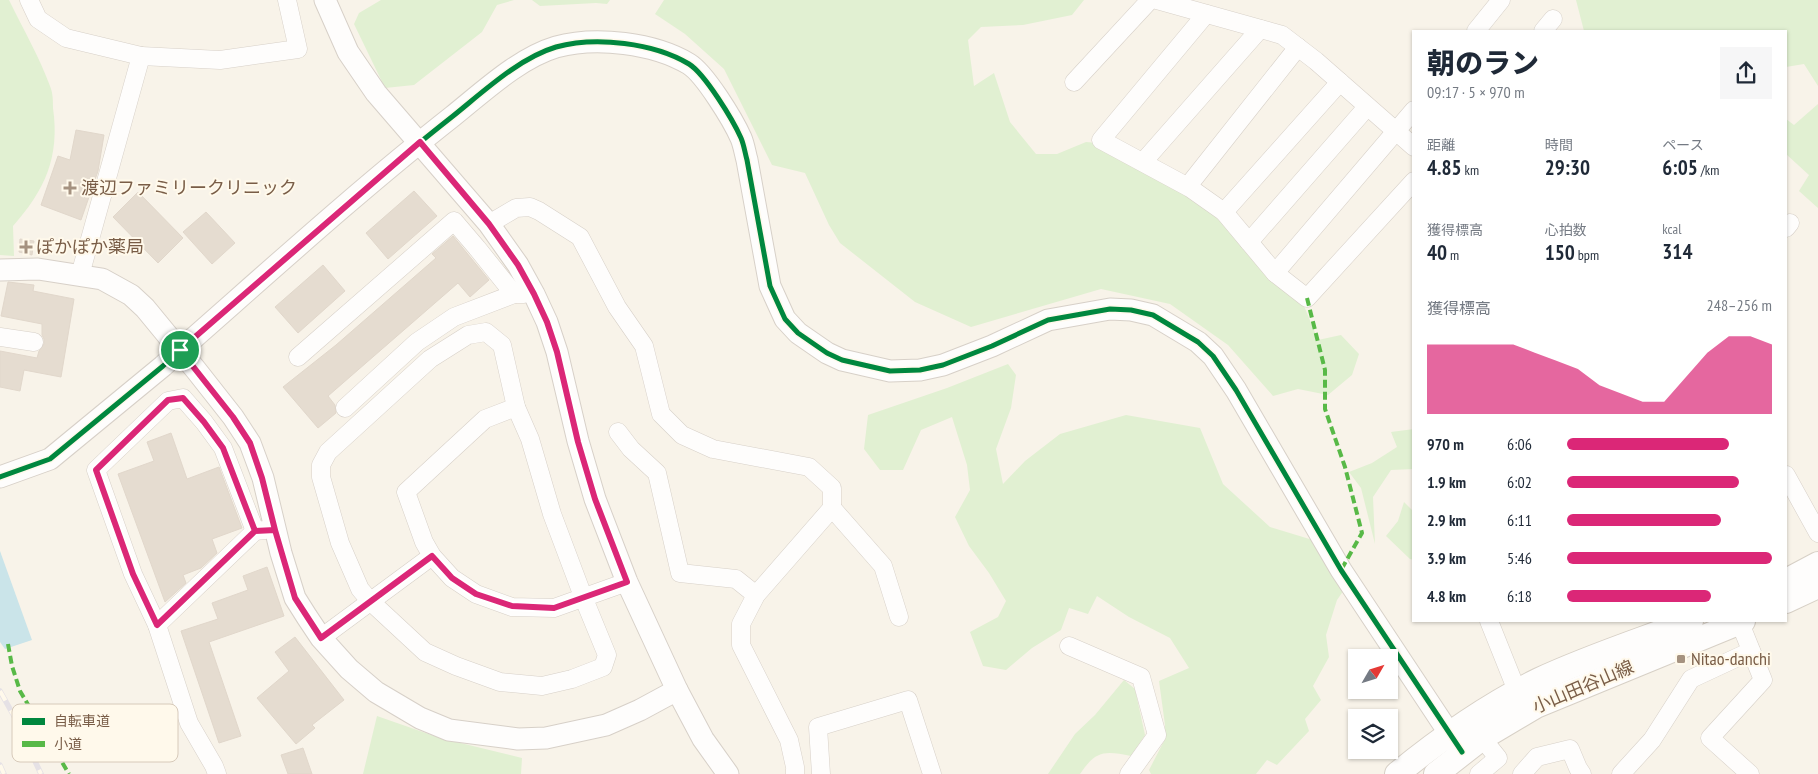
<!DOCTYPE html>
<html lang="ja">
<meta charset="utf-8">
<style>
body{margin:0;font-family:"PT Sans Narrow","Noto Sans JP",sans-serif;background:#f6f6f7;color:#1f2937;height:100vh;display:flex;flex-direction:column;font-size:19px;white-space:nowrap}
*{box-sizing:border-box;margin:0}
p{font-size:16px;color:#747a83}
.icon{flex:none;width:28px;height:28px;fill:none;stroke:currentColor;stroke-width:2;stroke-linecap:round;stroke-linejoin:round}
.map{position:relative;flex:1;overflow:hidden}
.sheet{position:absolute;left:1412px;top:30px;width:375px;height:592px;display:flex;flex-direction:column;background:#fff;border-radius:0px;box-shadow:0 1px 4px #0004}
.sheet>*{flex:none}
.needle{width:32px;rotate:51deg}
.buttons{position:absolute;left:1348px;top:649px;display:grid;gap:10px}
.buttons a{display:grid;place-items:center;width:50px;height:50px;border-radius:0px;background:#fff;box-shadow:0 1px 4px #0004;font-size:25px}
.pin{position:absolute;display:grid;place-items:center;width:42px;height:42px;color:#fff;margin:-21px;border:2px solid #fff;border-radius:50%;box-shadow:0 1px 5px #0007}
.round{display:grid;place-items:center;flex:none;width:52px;height:52px;border-radius:0px;background:#f6f6f7}
.summary{display:flex;align-items:center;justify-content:space-between;height:85px;padding:0 15px}
h1{font-size:28px;font-weight:800;line-height:38px}
.stats{display:grid;grid-template-columns:repeat(3,1fr);gap:8px;height:85px;padding:5px 15px}
.stats div{display:grid;align-content:center}
.stats b{font-size:21px;font-weight:800}
.stats small{font-size:14px;font-weight:400}
.stats p{font-size:14px}
.chart{height:140px;padding:10px 15px}
.chart p{display:flex;justify-content:space-between}
.chart svg{width:100%;height:90px;margin-top:5px;fill:#db2777;opacity:.7}
ul{padding:0 15px;list-style:none;font-size:16px}
li{display:grid;grid-template-columns:80px 60px 1fr;align-items:center;height:38px}
li i{height:12px;border-radius:6px;background:#db2777}
.map>svg:first-child{display:block}
.green{fill:#e1f0d2}
.water{fill:#cae4e9}
.building{fill:#e5dcd0;stroke:#e1d7cb}
.lines{fill:none;stroke-linecap:round;stroke-linejoin:round}
.minor-casing{stroke:#d7d0c8;stroke-width:19}
.tertiary-casing{stroke:#d7d0c8;stroke-width:23}
.secondary-casing{stroke:#d7d0c6;stroke-width:26}
.minor{stroke:#fefdfc;stroke-width:18}
.tertiary{stroke:#fefdfc;stroke-width:21}
.secondary{stroke:#fefdfc;stroke-width:24}
.rail-casing{stroke:#e5e1e5;stroke-width:5.5}
.rail{stroke:#fff9eb;stroke-width:4;stroke-dasharray:11;stroke-linecap:butt}
.quiet{stroke:#58b947;stroke-width:4;stroke-dasharray:8 4;stroke-linecap:butt}
.cycleway-casing{stroke:#fff9eb;stroke-width:8}
.cycleway{stroke:#00873e;stroke-width:5}
.route-casing{stroke:#fff;stroke-width:10}
.route{stroke:#db2777;stroke-width:6}
.poi-dot{fill:#a59280;stroke:#fff9eb;stroke-width:2}
.labels{text-anchor:middle;stroke-width:4;stroke-linejoin:round;paint-order:stroke}
.poi-label{font-size:18px;fill:#795d47;stroke:#fff9eb;text-anchor:start}
.street-label{font-size:18px;fill:#795d47;stroke:#fff9eb}
.key{fill:#fff9eb;stroke:#d7caba;stroke-width:1}
.key-label{font-size:14px;fill:#795d47}
</style>
<div class="map">
<svg width="1818" height="774" viewBox="0 0 1818 774">
<rect width="100%" height="100%" fill="#f8f3e9"/>
<!-- green -->
<g class="green">
<path d="M 0,0 L 9,0 C 23,29 39,56 50,86 C 53,93 53,101 53,108 C 60,157 45,190 13,226 L 14,256 L 0,255 Z"/>
<path d="M 381,0 L 514,0 L 497,5 L 482,32 L 414,85 L 385,88 L 354,24 L 359,13 Z"/>
<path d="M 532,0 L 610,0 L 607,4 L 596,3 L 540,6 Z"/>
<path d="M 664,0 L 1084,0 L 1072,15 L 1023,25 L 981,27 L 968,40 L 974,86 L 994,73 L 1010,122 L 1036,154 L 1057,154 L 1086,142 L 1111,144 L 1195,182 L 1302,301 L 1318,340 L 1341,335 L 1359,354 L 1352,375 L 1328,395 L 1298,389 L 1273,396 L 1228,345 L 1170,304 L 1101,289 L 971,327 L 915,302 L 840,243 L 829,225 L 805,173 L 772,165 L 724,69 L 685,34 L 655,14 Z"/>
<path d="M 1576,0 L 1818,0 L 1818,86 L 1804,64 L 1786,67 L 1786,31 L 1584,31 Z"/>
<path d="M 1818,104 L 1818,208 L 1799,191 L 1809,175 L 1786,154 L 1786,119 L 1794,125 Z"/>
<path d="M 1008,364 L 1016,375 L 1011,408 L 996,449 L 1003,484 L 1025,461 L 1060,434 L 1126,415 L 1200,428 L 1223,484 L 1270,527 L 1339,548 L 1355,574 L 1337,600 L 1326,635 L 1329,657 L 1313,686 L 1321,700 L 1305,719 L 1309,731 L 1277,765 L 1267,760 L 1256,774 L 1151,774 L 1149,770 L 1164,741 L 1165,725 L 1159,681 L 1189,668 L 1170,638 L 1129,617 L 1097,596 L 1088,614 L 1069,608 L 1061,630 L 1032,648 L 1006,670 L 983,666 L 970,632 L 998,617 L 1006,601 L 989,573 L 969,546 L 955,517 L 970,490 L 967,465 L 952,417 L 921,430 L 903,470 L 880,470 L 864,449 L 868,415 L 947,388 Z"/>
<path d="M 1414,429 L 1414,469 L 1391,470 L 1373,497 L 1375,544 L 1361,488 L 1349,472 L 1372,463 L 1397,447 L 1391,432 Z"/>
<path d="M 1404,502 L 1414,512 L 1414,560 L 1410,559 L 1386,536 L 1398,521 Z"/>
<path d="M 1124,680 L 1135,689 L 1145,735 L 1131,756 C 1105,751 1096,750 1080,774 L 1048,774 L 1075,734 L 1095,715 Z"/>
<path d="M 377,716 L 440,738 L 522,758 L 521,774 L 363,774 Z"/>
</g>
<!-- water -->
<path class="water" d="M 0,551 L 32,640 L 5,649 L 0,642 Z"/>
<!-- building -->
<g class="building">
<path d="M 76,130 L 104,135 L 98,171 L 81,220 L 41,205 L 58,156 L 70,160 Z"/>
<path d="M 414,191 L 437,216 L 388,259 L 366,233 Z"/>
<path d="M 138,192 L 183,238 L 158,263 L 113,217 Z"/>
<path d="M 206,212 L 235,243 L 212,264 L 183,232 Z"/>
<path d="M 453,236 L 489,280 L 470,297 L 458,283 L 328,396 L 335,405 L 336,413 L 318,428 L 283,387 L 336,345 L 436,258 L 432,254 Z"/>
<path d="M 20,239 L 34,241 L 32,255 L 19,252 Z"/>
<path d="M 323,265 L 345,291 L 298,333 L 275,307 Z"/>
<path d="M 8,282 L 34,285 L 33,291 L 74,299 L 61,377 L 24,370 L 20,391 L 0,387 L 0,351 L 37,358 L 39,351 L 44,344 L 44,339 L 42,335 L 42,324 L 1,316 Z"/>
<path d="M 171,433 L 187,479 L 219,467 L 242,528 L 212,539 L 217,553 L 201,568 L 183,575 L 186,583 L 165,602 L 118,474 L 154,461 L 147,442 Z"/>
<path d="M 267,567 L 284,616 L 209,642 L 241,736 L 219,743 L 181,631 L 218,619 L 212,603 L 248,590 L 243,576 Z"/>
<path d="M 295,637 L 344,700 L 312,725 L 315,728 L 296,744 L 257,698 L 289,671 L 275,652 Z"/>
<path d="M 303,748 L 312,774 L 288,774 L 281,755 Z"/>
</g>
<g class="lines">
<!-- minor casing -->
<g class="minor-casing">
<g id="minor">
<path d="M 29,0 L 38,19 L 66,38 L 141,56 L 80,275"/>
<path d="M 1157,0 L 1282,35 L 1316,61 L 1414,147"/>
<path d="M 1206,14 L 1101,140 L 1190,188 L 1224,212 L 1275,273 L 1307,298 L 1414,181"/>
<path d="M 1476,31 L 1501,0"/>
<path d="M 1543,31 L 1553,19"/>
<path d="M 141,56 L 220,60 L 298,49 L 287,0"/>
<path d="M 1074,82 L 1150,0"/>
<path d="M 1143,162 L 1260,29"/>
<path d="M 1188,186 L 1298,47"/>
<path d="M 1224,212 L 1340,82"/>
<path d="M 489,224 L 516,208 L 530,207 L 539,211 L 580,237 L 617,307 L 644,346 L 661,414 L 682,435 L 713,449 L 809,467 L 832,488 L 832,508 L 756,595 L 741,624 L 741,645 L 789,740 L 795,767 L 795,774"/>
<path d="M 1786,228 L 1790,223"/>
<path d="M 1249,242 L 1367,107"/>
<path d="M 1275,273 L 1414,110"/>
<path d="M 486,332 L 502,345 L 516,407 L 530,439 L 552,514 L 584,599 L 607,655 L 603,667 L 572,679 L 542,686 L 500,682 L 456,666 L 425,652 L 370,601 L 360,589 L 340,543 L 321,477 L 321,465 L 328,452 L 430,359 L 468,335 Z"/>
<path d="M 0,337 L 34,342"/>
<path d="M 298,357 L 454,221 L 477,248 L 514,294"/>
<path d="M 516,407 L 485,419 L 406,492 L 424,542 L 432,556 L 452,578 L 476,594 L 512,607 L 554,608 L 627,582"/>
<path d="M 345,408 L 417,342 L 454,317 L 514,294 L 524,294"/>
<path d="M 618,432 L 631,449 L 657,473 L 680,573 L 736,579 L 756,595"/>
<path d="M 1786,475 L 1818,533"/>
<path d="M 832,508 L 883,566 L 899,617"/>
<path d="M 1489,621 L 1517,691"/>
<path d="M 1740,623 L 1763,680 L 1710,738 L 1750,774"/>
<path d="M 157,625 L 255,531 L 265,530"/>
<path d="M 321,638 L 432,556"/>
<path d="M 1069,646 L 1141,677 L 1157,735 L 1129,774"/>
<path d="M 217,774 L 214,766 L 189,723 L 157,625 L 133,574 L 96,470 L 168,401 L 183,398 L 204,422 L 223,448 L 255,531"/>
<path d="M 821,774 L 818,727 L 908,700 L 932,774"/>
<path d="M 1479,774 L 1498,758 L 1482,738"/>
<path d="M 1522,774 L 1537,757 L 1570,749 L 1578,768 L 1582,774"/>
<path d="M 1621,774 L 1652,740 L 1691,679 L 1751,651"/>
</g>
</g>
<!-- tertiary casing -->
<g class="tertiary-casing">
<g id="tertiary">
<path d="M 325,0 L 348,52 L 376,93 L 489,224 L 518,265 L 534,294 L 547,322 L 557,352 L 578,441 L 595,499 L 627,582 L 677,690 L 703,739 L 728,774"/>
<path d="M 0,270 L 38,269 L 102,279 L 131,295 L 145,308 L 196,370 L 233,417 L 250,443 L 263,478 L 281,553 L 295,598 L 307,617 L 321,638 L 349,669 L 376,692 L 420,718 L 449,730 L 518,739 L 546,738 L 606,725 L 640,710 L 677,690"/>
<path d="M 0,477 L 50,459 L 163,366 L 180,350 C 270,271 359,190 453,116 C 483,92 519,58 556,47 C 596,36 654,43 689,64 C 705,74 733,120 741,138 C 744,145 745,153 747,160 L 770,286 L 785,319 L 798,333 L 811,342 L 827,353 L 842,360 L 890,371 L 920,370 L 943,365 L 992,346 L 1048,320 L 1110,309 L 1131,310 L 1153,315 L 1198,342 L 1213,356 L 1236,390 L 1341,570 L 1459,748"/>
</g>
</g>
<!-- secondary casing -->
<g class="secondary-casing">
<g id="secondary">
<path d="M 1786,581 L 1818,564"/>
<path d="M 1786,601 L 1818,586"/>
<path d="M 1397,774 C 1441,738 1488,705 1539,680 C 1588,657 1641,640 1691,621"/>
<path d="M 1436,774 L 1482,738 L 1536,706 L 1743,621"/>
</g>
</g>
<!-- minor -->
<use href="#minor" class="minor"/>
<!-- tertiary -->
<use href="#tertiary" class="tertiary"/>
<!-- secondary -->
<use href="#secondary" class="secondary"/>
<!-- rail casing -->
<g class="rail-casing">
<g id="rail">
<path d="M 0,691 L 14,716 L 41,774"/>
<path d="M 0,765 L 4,774"/>
</g>
</g>
<!-- rail -->
<use href="#rail" class="rail"/>
<!-- quiet -->
<g class="quiet">
<path d="M 1307,298 L 1325,370 L 1325,409 L 1345,467 L 1362,533 L 1341,570"/>
<path d="M 8,644 L 12,666 L 20,691 L 69,774"/>
</g>
<!-- cycleway casing -->
<g class="cycleway-casing">
<path id="cycleway" d="M 0,477 L 50,459 L 163,366 L 180,350 C 270,271 359,190 453,116 C 483,92 519,58 556,47 C 596,36 654,43 689,64 C 705,74 733,120 741,138 C 744,145 745,153 747,160 L 770,286 L 785,319 L 798,333 L 811,342 L 827,353 L 842,360 L 890,371 L 920,370 L 943,365 L 992,346 L 1048,320 L 1110,309 L 1131,310 L 1153,315 L 1198,342 L 1213,356 L 1236,390 L 1341,570 L 1462,752"/>
</g>
<!-- cycleway -->
<use href="#cycleway" class="cycleway"/>
</g>
<g class="lines">
<!-- route casing -->
<g class="route-casing">
<path id="route" d="M 180,350 L 233,417 L 250,443 L 262,478 L 275,530 L 255,531 L 157,625 L 133,574 L 96,470 L 168,400 L 183,398 L 204,422 L 223,448 L 255,531 L 275,530 L 295,598 L 321,638 L 432,556 L 452,578 L 476,594 L 512,606 L 554,608 L 627,582 L 595,499 L 578,442 L 557,352 L 547,322 L 534,294 L 518,265 L 489,224 L 420,142 L 180,350"/>
</g>
<!-- route -->
<use href="#route" class="route"/>
</g>
<!-- markers -->
<g class="poi-dot">
<path d="M67.5 180.5h5v5h5v5h-5v5h-5v-5h-5v-5h5z"/>
<path d="M23.5 239.5h5v5h5v5h-5v5h-5v-5h-5v-5h5z"/>
<rect x="1676" y="654" width="10" height="10" rx="2.5"/>
</g>
<g class="labels">
<!-- poi labels -->
<g class="poi-label">
<text x="81" y="194">渡辺ファミリークリニック</text>
<text x="36" y="253">ぽかぽか薬局</text>
<text x="1691" y="665">Nitao-danchi</text>
</g>
<!-- street labels -->
<g class="street-label">
<text transform="translate(1583 687) rotate(-23)" y="6">小山田谷山線</text>
</g>
</g>
<!-- legend -->
<rect x="12" y="704" width="166" height="58" rx="8" class="key"/>
<rect x="22" y="718" width="23" height="7" fill="#00873e"/>
<rect x="22" y="741" width="23" height="6" fill="#58b947"/>
<g class="key-label">
<text x="54" y="726">自転車道</text>
<text x="54" y="749">小道</text>
</g>
</svg>
<div class="buttons">
<a><svg class="needle" viewBox="-14 -14 28 28"><path d="M0-13l5 13h-10z" fill="#e53935"/><path d="M0 13l5-13h-10z" fill="#747a83"/></svg></a>
<a><svg class="icon" aria-label="layers" viewBox="0 0 24 24"><path d="M12 4l9 5-9 5-9-5zM3 14l9 5 9-5"/></svg></a>
</div>
<div class="pin" style="left:180px;top:350px;background:#1e9e55"><svg class="icon" aria-label="arrive" viewBox="0 0 24 24"><path d="M6 21V4h12l-3 4 3 4H6"/></svg></div>
<section class="sheet">
<div class="summary"><div><h1>朝のラン</h1><p>09:17 · 5 × 970 m</p></div><a class="round"><svg class="icon" aria-label="share" viewBox="0 0 24 24"><path d="M12 15V3M7 8l5-5 5 5M5 13v7h14v-7"/></svg></a></div>
<div class="stats">
<div><p>距離</p><b>4.85<small> km</small></b></div>
<div><p>時間</p><b>29:30</b></div>
<div><p>ペース</p><b>6:05<small> /km</small></b></div>
</div>
<div class="stats">
<div><p>獲得標高</p><b>40<small> m</small></b></div>
<div><p>心拍数</p><b>150<small> bpm</small></b></div>
<div><p>kcal</p><b>314</b></div>
</div>
<div class="chart"><p><span>獲得標高</span>248–256 m</p>
<svg viewBox="0 0 160 44" preserveAspectRatio="none"><path d="M0 44V10L10 10L20 10L30 10L40 10L50 14L60 18L70 22L80 30L90 34L100 38L110 38L120 26L130 14L140 6L150 6L160 10V44z"/></svg>
</div>
<ul>
<li><b>970 m</b>6:06<i style="width:79%"></i></li>
<li><b>1.9 km</b>6:02<i style="width:84%"></i></li>
<li><b>2.9 km</b>6:11<i style="width:75%"></i></li>
<li><b>3.9 km</b>5:46<i style="width:100%"></i></li>
<li><b>4.8 km</b>6:18<i style="width:70%"></i></li>
</ul>
</section>
</div>
